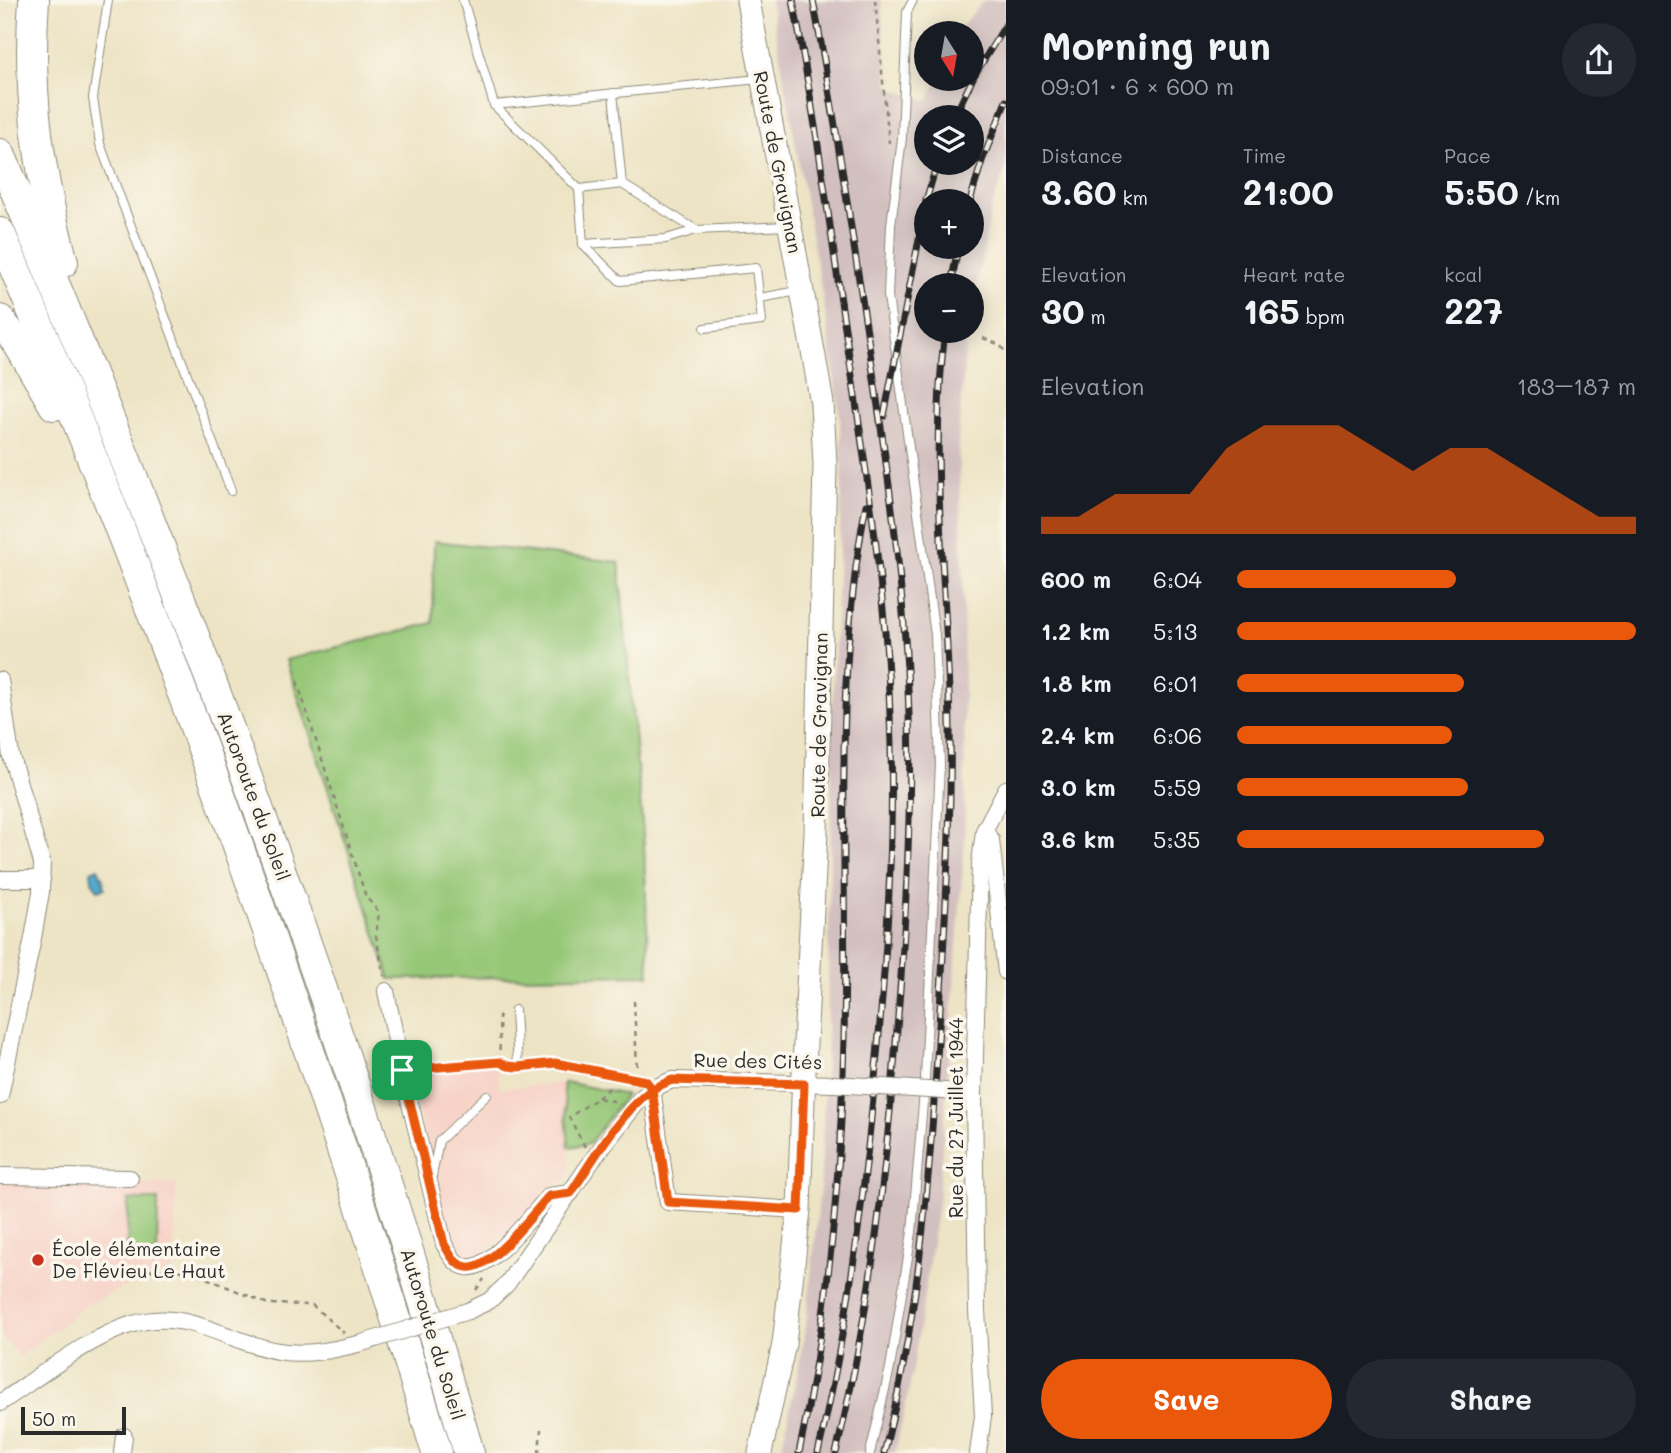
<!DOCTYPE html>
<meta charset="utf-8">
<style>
body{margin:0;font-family:Mali,sans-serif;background:#242831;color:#f1f3f6;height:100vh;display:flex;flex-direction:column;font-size:26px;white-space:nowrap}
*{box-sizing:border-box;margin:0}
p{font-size:23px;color:#9ea1a6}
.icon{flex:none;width:38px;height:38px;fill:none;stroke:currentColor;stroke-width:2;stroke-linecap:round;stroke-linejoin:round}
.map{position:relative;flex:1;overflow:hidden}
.drawer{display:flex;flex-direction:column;background:#171b24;width:665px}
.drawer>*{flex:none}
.needle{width:46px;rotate:169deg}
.tools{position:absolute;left:914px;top:21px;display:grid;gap:14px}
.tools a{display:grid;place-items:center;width:70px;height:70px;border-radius:50%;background:#171b24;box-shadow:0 4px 18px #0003;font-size:35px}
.scale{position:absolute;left:21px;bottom:18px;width:105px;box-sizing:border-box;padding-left:7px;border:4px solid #2b2b2b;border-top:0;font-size:19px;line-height:24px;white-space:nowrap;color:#2b2b2b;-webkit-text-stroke:5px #fbf7ec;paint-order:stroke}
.pin{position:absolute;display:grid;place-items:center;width:60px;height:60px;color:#fff;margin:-30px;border-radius:14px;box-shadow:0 4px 10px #0006}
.round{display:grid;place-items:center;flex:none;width:74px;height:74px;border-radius:37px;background:#242831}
.head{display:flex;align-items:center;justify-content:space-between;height:119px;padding:0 35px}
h1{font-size:38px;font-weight:800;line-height:52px}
.figures{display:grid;grid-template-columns:repeat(3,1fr);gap:10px;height:119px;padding:7px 35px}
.figures div{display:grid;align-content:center}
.figures b{font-size:35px;font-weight:800}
.figures small{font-size:19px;font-weight:400}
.figures p{font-size:19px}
.chart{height:196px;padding:14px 35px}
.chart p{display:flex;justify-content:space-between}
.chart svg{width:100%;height:126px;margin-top:7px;fill:#ea580c;opacity:.7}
.cta{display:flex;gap:14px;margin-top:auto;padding:14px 35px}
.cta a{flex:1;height:80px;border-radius:42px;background:#ea580c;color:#fff;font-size:28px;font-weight:800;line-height:80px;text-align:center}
.cta a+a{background:#242831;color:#f1f3f6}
ul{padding:0 35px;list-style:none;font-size:23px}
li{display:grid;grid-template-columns:112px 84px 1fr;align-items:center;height:52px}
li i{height:18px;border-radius:9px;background:#ea580c}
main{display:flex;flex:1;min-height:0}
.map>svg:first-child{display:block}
.built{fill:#f7d1c6}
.industrial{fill:#d2bfbf;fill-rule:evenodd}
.green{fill:#96c777;stroke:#607951;stroke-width:2}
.water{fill:#4fa6cc;stroke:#3d687c;stroke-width:2}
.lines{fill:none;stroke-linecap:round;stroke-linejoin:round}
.lane-casing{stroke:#8c8878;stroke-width:10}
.street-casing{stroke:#8c8878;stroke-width:18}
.secondary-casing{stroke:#8c8878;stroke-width:25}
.highway-casing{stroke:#8c8878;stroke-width:32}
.path{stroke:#8c8878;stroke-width:2.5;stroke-dasharray:5 5;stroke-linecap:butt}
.lane{stroke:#fff;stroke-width:8}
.street{stroke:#fff;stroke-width:16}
.secondary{stroke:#fff;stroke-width:23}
.highway{stroke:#fff;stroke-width:30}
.rail-casing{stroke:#2b2b2b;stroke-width:7}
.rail{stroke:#fbf7ec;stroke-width:4.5;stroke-dasharray:13;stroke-linecap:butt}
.street-bridge-casing{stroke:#8c8878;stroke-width:18;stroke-linecap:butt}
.street-bridge{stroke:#fff;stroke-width:16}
.route-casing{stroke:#fff;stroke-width:14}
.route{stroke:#ea580c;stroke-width:9}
.poi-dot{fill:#c8321e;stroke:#fbf7ec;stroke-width:2.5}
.labels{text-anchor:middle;stroke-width:7;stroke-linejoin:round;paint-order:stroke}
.street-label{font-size:19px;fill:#2b2b2b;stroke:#fbf7ec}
.poi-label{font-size:19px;fill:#2b2b2b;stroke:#fbf7ec;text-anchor:start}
</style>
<main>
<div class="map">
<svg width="1006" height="1453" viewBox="0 0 1006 1453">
<rect width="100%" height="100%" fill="#fbf7ec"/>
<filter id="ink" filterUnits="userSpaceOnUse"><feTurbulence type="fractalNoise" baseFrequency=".0143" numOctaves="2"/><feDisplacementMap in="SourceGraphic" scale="14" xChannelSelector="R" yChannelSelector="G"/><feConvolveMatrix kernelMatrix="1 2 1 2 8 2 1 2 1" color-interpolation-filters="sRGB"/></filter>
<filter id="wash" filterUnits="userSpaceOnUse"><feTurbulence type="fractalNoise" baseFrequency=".00686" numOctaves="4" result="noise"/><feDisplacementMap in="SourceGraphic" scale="28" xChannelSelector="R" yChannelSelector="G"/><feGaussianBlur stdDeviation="1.57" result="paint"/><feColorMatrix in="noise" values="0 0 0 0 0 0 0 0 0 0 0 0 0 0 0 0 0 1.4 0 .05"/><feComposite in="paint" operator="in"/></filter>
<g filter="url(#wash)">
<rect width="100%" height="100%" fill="#ede4c5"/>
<!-- built -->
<g class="built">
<path d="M 497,1064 L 499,1089 L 563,1083 L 570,1166 L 568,1178 L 542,1195 L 522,1220 L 476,1262 L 455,1256 L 448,1239 L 409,1070 Z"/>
<path d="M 0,1182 L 177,1183 L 173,1272 L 123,1287 L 85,1306 L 20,1357 L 0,1334 Z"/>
</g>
<!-- industrial -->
<path class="industrial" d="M 770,0 L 881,0 L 889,88 L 928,101 L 938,79 L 971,79 L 971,33 L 958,33 L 960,28 L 984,0 L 1006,0 L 1006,166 L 992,207 L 971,312 L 971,285 L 926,285 L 926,331 L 967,331 L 958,438 L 963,575 L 965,837 L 938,1203 L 912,1375 L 895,1453 L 781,1453 L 805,1333 L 820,1190 L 827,1038 L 833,689 L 842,486 L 840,416 L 824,305 ZM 926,117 L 971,117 L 971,163 L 926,163 ZM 926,201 L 971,201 L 971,247 L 926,247 Z"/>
<!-- green -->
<g class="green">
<path d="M 434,541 L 619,562 L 644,845 L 649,975 L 390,979 L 286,660 L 433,623 Z"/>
<path d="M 563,1083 L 571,1083 L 626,1095 L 589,1144 L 569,1147 Z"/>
<path d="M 128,1200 L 158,1200 L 157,1255 L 127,1255 Z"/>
</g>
<!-- water -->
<path class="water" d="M 98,868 L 103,879 L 105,888 L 98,890 L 92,881 L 91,871 Z"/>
</g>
<g filter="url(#ink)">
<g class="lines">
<!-- lane casing -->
<g class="lane-casing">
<g id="lane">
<path d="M 108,0 L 93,98 L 100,144 L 231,491"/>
<path d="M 463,0 L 494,105 L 759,79"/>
<path d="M 613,93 L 622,184 L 579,189 L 583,244 L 620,281 L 756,268 L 762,321 L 705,328"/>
<path d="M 494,105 L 579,189"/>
<path d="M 622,184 L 696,230 L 788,226"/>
<path d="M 583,244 L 666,239 L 696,230"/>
<path d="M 760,298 L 798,291"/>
<path d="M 515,1010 L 518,1067 L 555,1063 L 646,1081 L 652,1089"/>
<path d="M 432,1176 L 439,1141 L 487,1095"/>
<path d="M 870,1453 L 890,1368 L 912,1232 L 925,1079 L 940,764 L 935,635 L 888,296 L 891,225 L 902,139 L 907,12 L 913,0"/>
</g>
</g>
<!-- street casing -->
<g class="street-casing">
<g id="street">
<path d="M 0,680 L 11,756 L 42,863 L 41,892 L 33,938 L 0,1096"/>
<path d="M 986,833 L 991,840 L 1006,972"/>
<path d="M 0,879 L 42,879"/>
<path d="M 386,991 L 402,1070 L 444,1244 C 450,1254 454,1265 467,1267 C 491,1271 533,1213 549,1196 L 571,1193"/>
<path d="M 652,1089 L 668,1202 L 799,1210"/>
<path d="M 944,1091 L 974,1095"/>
<path d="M 0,1176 L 130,1178"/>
<path d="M 468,1311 L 489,1301 L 507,1284 L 596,1155 L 640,1099 L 652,1089 L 672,1080 L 834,1084"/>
<path d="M 0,1403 C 41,1376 104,1324 154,1320 C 197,1316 236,1344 278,1351 C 307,1356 334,1350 362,1343"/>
<path d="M 122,1453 L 124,1436"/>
<path d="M 978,1453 L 983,1416 L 977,1310 L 974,1095 L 980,863 L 984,831 L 1006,789"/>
</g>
</g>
<!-- secondary casing -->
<g class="secondary-casing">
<path id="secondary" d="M 748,0 L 813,351 L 822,404 L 825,465 L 816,832 L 805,1044 L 799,1210 L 784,1344 L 760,1453"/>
</g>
<!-- highway casing -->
<g class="highway-casing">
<g id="highway">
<path d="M 34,0 C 27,92 39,174 63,262"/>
<path d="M 0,154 C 180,578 341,1010 469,1453"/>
<path d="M 0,233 C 168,631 313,1039 437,1453"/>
<path d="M 0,320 L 19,345 L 54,405"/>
</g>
</g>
<!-- path -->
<g class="path">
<path d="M 875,0 L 889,143"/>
<path d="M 983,338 L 1000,345 L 1006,353"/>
<path d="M 297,681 L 366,897 L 379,912 L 376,936 L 384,976"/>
<path d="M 634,1001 L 637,1069"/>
<path d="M 499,1015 L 500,1062 L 506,1065"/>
<path d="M 415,1069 L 500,1062"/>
<path d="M 598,1098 L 611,1086"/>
<path d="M 585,1147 L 569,1117 L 598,1098 L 618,1102"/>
<path d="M 99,1266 L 117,1271 L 173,1270 L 192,1272 L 268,1304 L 312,1305 L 344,1333"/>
<path d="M 476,1290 L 484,1279"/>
<path d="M 539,1453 L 541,1429"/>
</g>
<!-- lane -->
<use href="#lane" class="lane"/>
<!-- street -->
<use href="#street" class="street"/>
<!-- secondary -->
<use href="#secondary" class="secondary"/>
<!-- highway -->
<use href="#highway" class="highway"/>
<!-- rail casing -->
<g class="rail-casing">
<g id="rail">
<path d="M 793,0 C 815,113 830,228 847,342 C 865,465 886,590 890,715 C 895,832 887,950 876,1067 C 864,1197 848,1326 818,1453"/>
<path d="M 813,0 C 833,103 848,208 864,312 C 884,445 905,580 909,715 C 912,815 906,916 898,1016 C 887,1163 871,1310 836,1453"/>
<path d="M 954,117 L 974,76 L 1006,24"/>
<path d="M 926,201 L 937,163"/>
<path d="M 970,201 L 982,161 L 1006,101"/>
<path d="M 951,285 L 958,247"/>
<path d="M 884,416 L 926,204"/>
<path d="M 799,1453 C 828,1317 841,1177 844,1038 C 848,861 832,681 866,505"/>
<path d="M 884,1453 C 921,1308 931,1158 940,1010 C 945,916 952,821 950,727 C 948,594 928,463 945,331"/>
</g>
</g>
<!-- rail -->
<use href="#rail" class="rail"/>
<!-- street-bridge casing -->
<g class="street-bridge-casing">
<g id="street-bridge">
<path d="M 834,1084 L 944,1091"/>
<path d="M 362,1343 L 468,1311"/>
</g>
</g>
<!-- street-bridge -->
<use href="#street-bridge" class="street-bridge"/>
</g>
</g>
<g class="lines" filter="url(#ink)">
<!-- route casing -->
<g class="route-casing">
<path id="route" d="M 402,1070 L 444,1244 C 450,1254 454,1265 467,1267 C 491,1271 533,1213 549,1196 L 571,1193 C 594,1158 618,1116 652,1089 L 668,1202 L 799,1210 L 804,1084 L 672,1080 L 652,1089 L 646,1081 L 555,1063 L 518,1067 L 508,1066 L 500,1062 L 402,1070"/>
</g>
<!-- route -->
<use href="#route" class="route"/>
</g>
<!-- markers -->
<circle class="poi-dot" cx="38" cy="1260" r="7"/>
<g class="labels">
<!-- street labels -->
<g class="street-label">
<text transform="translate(778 162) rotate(79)" y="7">Route de Gravignan</text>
<text transform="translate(819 725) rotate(-89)" y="7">Route de Gravignan</text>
<text transform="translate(254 796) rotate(70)" y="7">Autoroute du Soleil</text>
<text transform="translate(758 1061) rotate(1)" y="7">Rue des Cités</text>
<text transform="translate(956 1118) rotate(-90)" y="7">Rue du 27 Juillet 1944</text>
<text transform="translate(433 1334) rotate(73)" y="7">Autoroute du Soleil</text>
</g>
<!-- poi labels -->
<g class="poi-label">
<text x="52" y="1256">École élémentaire<tspan x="52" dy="22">De Flévieu Le Haut</tspan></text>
</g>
</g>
</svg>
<div class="tools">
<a><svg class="needle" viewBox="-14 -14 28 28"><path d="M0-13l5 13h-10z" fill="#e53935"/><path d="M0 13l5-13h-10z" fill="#9ea1a6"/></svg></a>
<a><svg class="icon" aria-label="layers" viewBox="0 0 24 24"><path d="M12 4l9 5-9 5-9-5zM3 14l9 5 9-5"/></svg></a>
<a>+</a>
<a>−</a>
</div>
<div class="scale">50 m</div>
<div class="pin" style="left:402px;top:1070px;background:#1e9e55"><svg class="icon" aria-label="arrive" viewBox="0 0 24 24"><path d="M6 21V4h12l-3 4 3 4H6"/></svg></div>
</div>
<section class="drawer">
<div class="head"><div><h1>Morning run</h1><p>09:01 · 6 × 600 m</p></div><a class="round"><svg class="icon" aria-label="share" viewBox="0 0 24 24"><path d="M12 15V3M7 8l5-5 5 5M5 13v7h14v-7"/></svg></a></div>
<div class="figures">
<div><p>Distance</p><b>3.60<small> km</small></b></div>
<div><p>Time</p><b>21:00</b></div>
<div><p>Pace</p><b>5:50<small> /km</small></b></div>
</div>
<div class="figures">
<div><p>Elevation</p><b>30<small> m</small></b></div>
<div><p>Heart rate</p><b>165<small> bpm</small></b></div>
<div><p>kcal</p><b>227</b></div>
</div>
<div class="chart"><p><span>Elevation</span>183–187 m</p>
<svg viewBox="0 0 160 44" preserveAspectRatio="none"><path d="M0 44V38L10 38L20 30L30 30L40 30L50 14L60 6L70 6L80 6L90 14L100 22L110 14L120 14L130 22L140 30L150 38L160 38V44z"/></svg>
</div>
<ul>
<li><b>600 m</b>6:04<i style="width:55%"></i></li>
<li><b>1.2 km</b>5:13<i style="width:100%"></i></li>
<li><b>1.8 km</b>6:01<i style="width:57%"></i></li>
<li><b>2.4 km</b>6:06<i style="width:54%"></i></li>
<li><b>3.0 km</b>5:59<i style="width:58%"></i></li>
<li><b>3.6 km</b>5:35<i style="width:77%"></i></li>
</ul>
<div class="cta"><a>Save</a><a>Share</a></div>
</section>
</main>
